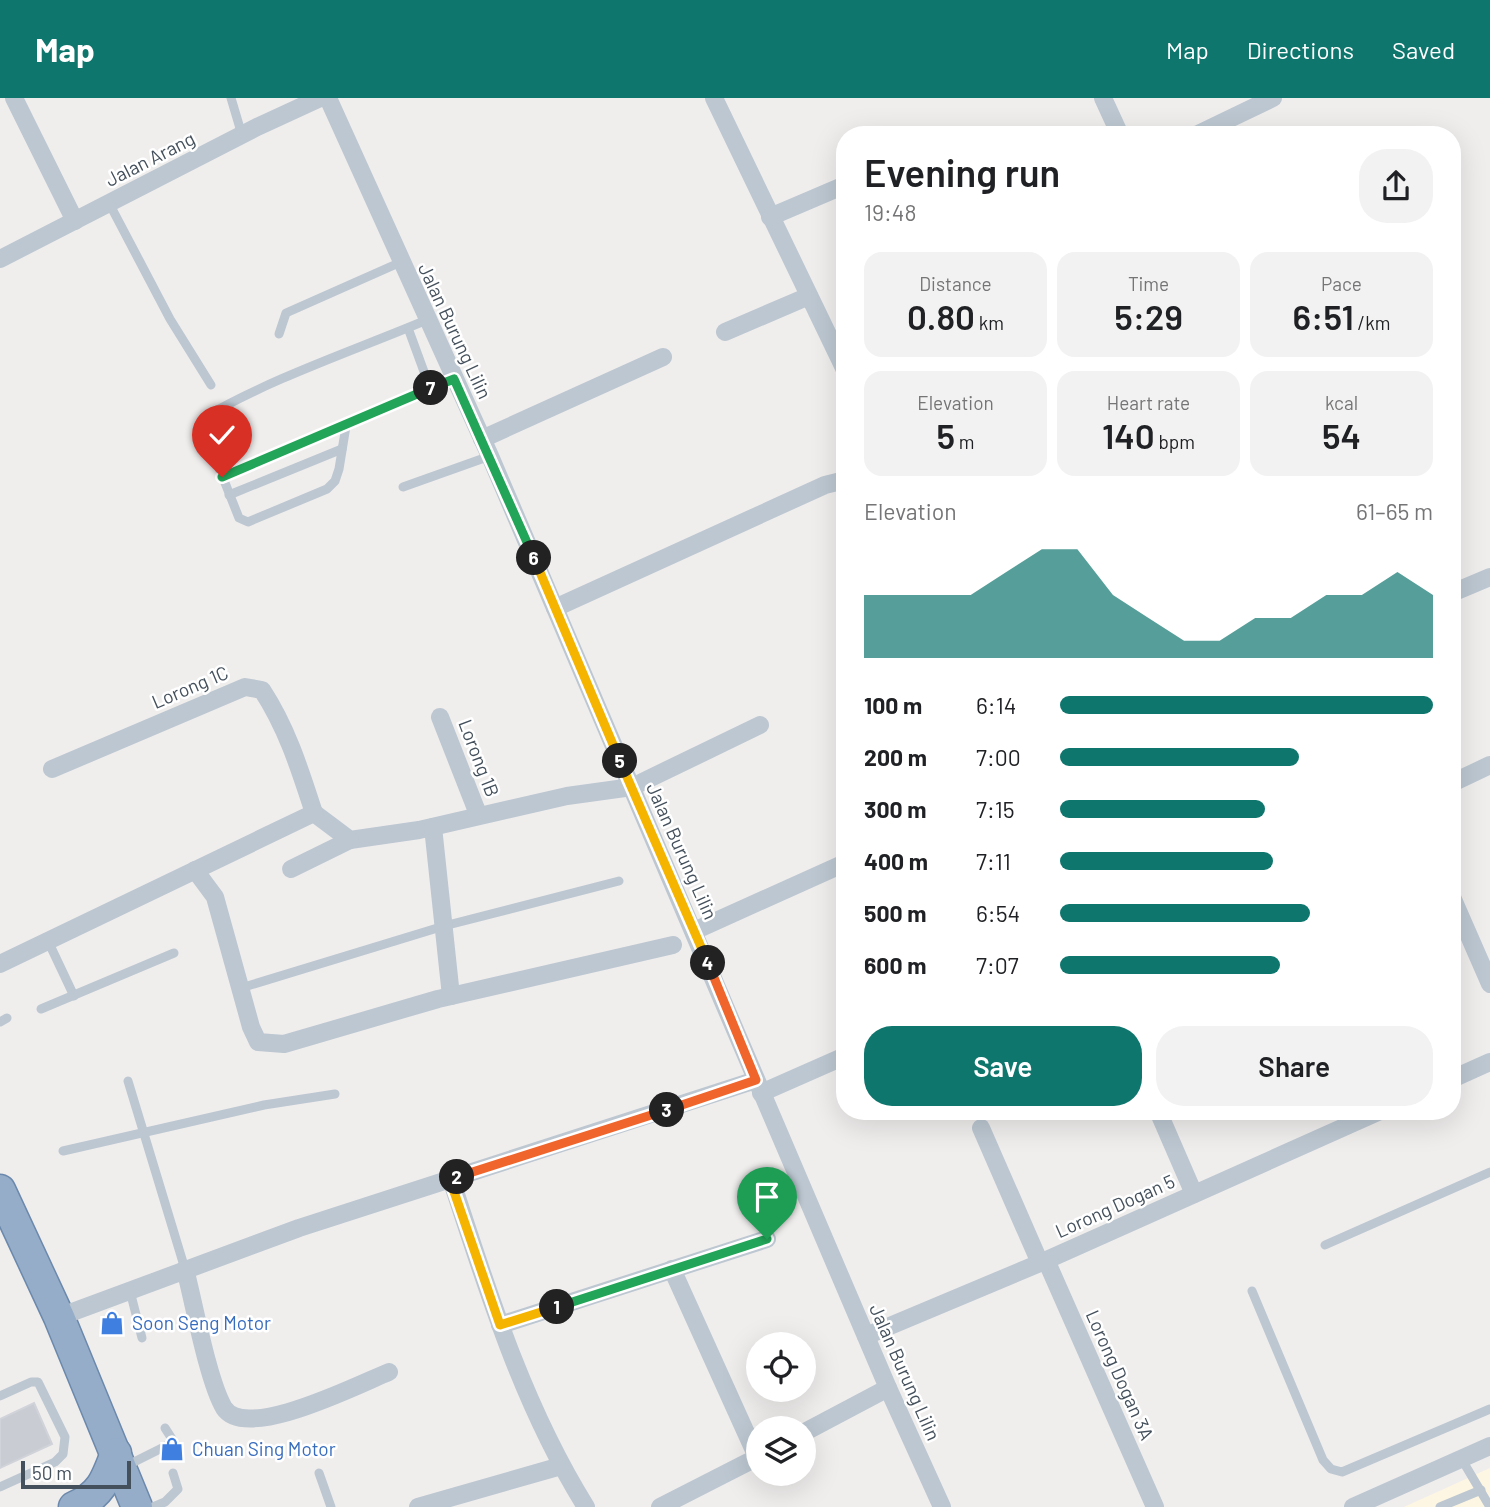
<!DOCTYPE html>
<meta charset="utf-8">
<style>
body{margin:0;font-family:Barlow,sans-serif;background:#f2f2f2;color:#202124;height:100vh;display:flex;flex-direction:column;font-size:26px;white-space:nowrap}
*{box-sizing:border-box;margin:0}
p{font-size:23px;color:#757577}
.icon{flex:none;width:38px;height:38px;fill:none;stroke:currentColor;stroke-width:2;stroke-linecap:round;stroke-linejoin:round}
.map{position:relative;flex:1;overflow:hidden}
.details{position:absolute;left:836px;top:28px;width:625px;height:994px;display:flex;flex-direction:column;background:#fff;border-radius:28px;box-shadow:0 7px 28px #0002}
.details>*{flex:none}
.fabs{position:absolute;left:746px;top:1234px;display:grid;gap:14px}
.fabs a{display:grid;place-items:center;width:70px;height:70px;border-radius:50%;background:#fff;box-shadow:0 7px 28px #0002;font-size:35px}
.scale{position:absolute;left:21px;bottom:18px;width:110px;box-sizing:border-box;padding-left:7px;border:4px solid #44505c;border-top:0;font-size:19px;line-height:24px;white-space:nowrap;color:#44505c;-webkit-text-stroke:5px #fff;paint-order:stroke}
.pin{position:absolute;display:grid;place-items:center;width:60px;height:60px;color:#fff;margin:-72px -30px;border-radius:50% 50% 50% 0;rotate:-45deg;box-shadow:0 0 7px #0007}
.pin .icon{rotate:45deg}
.km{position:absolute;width:35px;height:35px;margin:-18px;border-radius:50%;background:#222;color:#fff;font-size:19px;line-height:35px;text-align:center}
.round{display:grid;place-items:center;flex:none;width:74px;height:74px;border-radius:28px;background:#f2f2f2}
.head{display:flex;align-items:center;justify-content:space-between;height:119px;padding:0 28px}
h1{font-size:38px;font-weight:600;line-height:52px}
.stats{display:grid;grid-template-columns:repeat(3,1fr);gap:10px;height:119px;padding:7px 28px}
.stats div{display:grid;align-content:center;border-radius:18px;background:#f2f2f2;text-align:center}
.stats b{font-size:35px;font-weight:600}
.stats small{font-size:19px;font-weight:400}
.stats p{font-size:19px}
.chart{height:196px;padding:14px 28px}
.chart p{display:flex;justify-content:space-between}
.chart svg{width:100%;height:126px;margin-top:7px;fill:#0f766e;opacity:.7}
.button{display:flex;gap:14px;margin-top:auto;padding:14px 28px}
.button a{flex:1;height:80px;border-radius:28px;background:#0f766e;color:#fff;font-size:28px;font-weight:600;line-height:80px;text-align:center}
.button a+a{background:#f2f2f2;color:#202124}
ul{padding:0 28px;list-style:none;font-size:23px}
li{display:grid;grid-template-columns:112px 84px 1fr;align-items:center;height:52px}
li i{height:18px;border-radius:9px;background:#0f766e}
header{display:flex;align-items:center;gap:42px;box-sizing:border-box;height:98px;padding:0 35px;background:#0f766e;color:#fff}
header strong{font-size:33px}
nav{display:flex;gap:38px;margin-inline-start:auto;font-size:24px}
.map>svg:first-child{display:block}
.commercial{fill:#fdf6e3}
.building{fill:#c9ccd2;stroke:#d0d3d9;stroke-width:2}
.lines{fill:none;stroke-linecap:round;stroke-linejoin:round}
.trunk-casing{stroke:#6b89ac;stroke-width:33}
.service{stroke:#bcc7d1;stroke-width:9}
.minor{stroke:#bcc7d1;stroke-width:18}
.trunk{stroke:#95adc8;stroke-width:30}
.split-1-casing{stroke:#fff;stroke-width:14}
.split-2-casing{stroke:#fff;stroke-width:14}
.split-3-casing{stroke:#fff;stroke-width:14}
.split-4-casing{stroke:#fff;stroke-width:14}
.split-5-casing{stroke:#fff;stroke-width:14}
.split-6-casing{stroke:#fff;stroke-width:14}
.split-7-casing{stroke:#fff;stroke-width:14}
.split-8-casing{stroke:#fff;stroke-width:14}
.split-1{stroke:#22a559;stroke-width:9}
.split-2{stroke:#f5b400;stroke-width:9}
.split-3{stroke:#f0652b;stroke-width:9}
.split-4{stroke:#f0652b;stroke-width:9}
.split-5{stroke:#f5b400;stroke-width:9}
.split-6{stroke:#f5b400;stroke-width:9}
.split-7{stroke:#22a559;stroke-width:9}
.split-8{stroke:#22a559;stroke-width:9}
.labels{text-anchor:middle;stroke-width:5;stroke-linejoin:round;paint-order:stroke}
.street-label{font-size:19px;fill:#44505c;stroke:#fff}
.shop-label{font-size:19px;fill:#366cbe;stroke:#fff;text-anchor:start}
</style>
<header>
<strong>Map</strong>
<nav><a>Map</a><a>Directions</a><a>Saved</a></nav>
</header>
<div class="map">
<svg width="1490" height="1409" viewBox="0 0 1490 1409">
<rect width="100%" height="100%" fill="#f0eded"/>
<!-- commercial -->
<path class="commercial" d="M 1490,1370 L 1490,1409 L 1404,1409 Z"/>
<!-- building -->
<path class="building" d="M 34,1305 L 52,1346 L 0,1370 L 0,1321 Z"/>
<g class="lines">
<!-- trunk casing -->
<g class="trunk-casing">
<g id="trunk">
<path d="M 0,1092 L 59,1219 L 137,1409"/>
<path d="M 74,1409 C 101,1397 106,1382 116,1355"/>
</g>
</g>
<!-- service -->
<g class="service">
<path d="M 231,0 L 242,37"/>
<path d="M 109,105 L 170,221 L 211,287"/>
<path d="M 408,230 L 430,290"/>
<path d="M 279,236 L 286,215 L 401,164"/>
<path d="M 346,328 L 339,371 L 335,383 L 327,391 L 248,424 L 239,420 L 202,327 L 203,320 C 274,279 353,253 429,221"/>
<path d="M 222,379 L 454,281"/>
<path d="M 403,389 L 490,358"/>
<path d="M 229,397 L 342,351"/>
<path d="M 48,843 L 74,898"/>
<path d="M 241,890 L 444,828 L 619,783"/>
<path d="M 41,911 L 174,855"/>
<path d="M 0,924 L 7,920"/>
<path d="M 128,983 L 185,1171"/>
<path d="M 63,1053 L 264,1007 L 335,996"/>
<path d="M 1325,1147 L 1490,1074"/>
<path d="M 130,1193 L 142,1240"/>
<path d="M 1252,1193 L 1323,1362 L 1331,1371 L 1342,1374 L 1490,1311"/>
<path d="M 0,1298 L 31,1284 L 38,1284 L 65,1339 L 63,1356 L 55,1364 L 0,1389"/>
<path d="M 1461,1360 L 1490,1409"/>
<path d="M 126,1368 L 174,1344 L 165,1330"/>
<path d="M 319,1375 L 331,1409"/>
<path d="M 153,1409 L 165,1404 L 178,1391 L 173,1375"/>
<path d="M 1440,1409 L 1481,1392"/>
</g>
<!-- minor -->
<g class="minor">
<path d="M 14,0 L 75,123"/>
<path d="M 328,0 L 490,358 L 888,1290 L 942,1409"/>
<path d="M 714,0 L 845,272"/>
<path d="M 1103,0 L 1120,37"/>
<path d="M 1196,37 L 1273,0"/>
<path d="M 770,119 L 845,87"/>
<path d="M 0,161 L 257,29 L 320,0"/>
<path d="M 725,234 L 809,198"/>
<path d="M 482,341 L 663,259"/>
<path d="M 1452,495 L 1490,479"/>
<path d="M 555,510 L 825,387 L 845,382"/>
<path d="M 440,619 L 478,716"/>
<path d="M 52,671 L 245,589 L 262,592 C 287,630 300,672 314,715"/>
<path d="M 1452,685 L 1490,667"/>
<path d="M 314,715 L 350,742 L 419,732 L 567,698 L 632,689 L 760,627"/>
<path d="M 433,729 L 451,898"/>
<path d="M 291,771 L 350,742"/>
<path d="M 195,772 L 215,799 L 251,929 L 258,944 L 284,946 L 438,901 L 673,847"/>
<path d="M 1452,799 L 1490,886"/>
<path d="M 694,833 L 845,765"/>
<path d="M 0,866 L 314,715"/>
<path d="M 1452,981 L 1490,964"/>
<path d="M 761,995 L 845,958"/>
<path d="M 1158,1013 L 1194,1096"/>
<path d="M 981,1030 L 1040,1165"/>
<path d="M 451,1081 C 488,1194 523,1308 586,1409"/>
<path d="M 1046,1162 L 1155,1409"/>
<path d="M 185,1171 C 194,1205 208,1283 224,1310 C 246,1344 359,1286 389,1274"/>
<path d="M 672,1171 L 757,1359"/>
<path d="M 59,1219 L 299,1130 L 756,982"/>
<path d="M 500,1227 L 767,1141"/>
<path d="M 866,1238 L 1040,1165 L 1380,1013"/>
<path d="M 803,1335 L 888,1290"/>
<path d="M 418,1409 L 561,1368"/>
<path d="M 660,1409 L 758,1359"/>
<path d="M 1353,1409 L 1490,1348"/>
</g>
<!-- trunk -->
<use href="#trunk" class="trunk"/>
</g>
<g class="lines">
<!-- split-1 casing -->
<g class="split-1-casing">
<path id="split-1" d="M 557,1209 L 767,1141"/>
</g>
<!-- split-2 casing -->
<g class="split-2-casing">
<path id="split-2" d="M 457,1079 L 450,1082 L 500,1227 L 557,1209"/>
</g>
<!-- split-3 casing -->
<g class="split-3-casing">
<path id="split-3" d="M 457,1079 L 667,1012"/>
</g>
<!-- split-4 casing -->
<g class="split-4-casing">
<path id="split-4" d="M 667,1012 L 756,982 L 708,865"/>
</g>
<!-- split-5 casing -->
<g class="split-5-casing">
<path id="split-5" d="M 620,663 L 708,865"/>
</g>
<!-- split-6 casing -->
<g class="split-6-casing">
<path id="split-6" d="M 534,460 L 620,663"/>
</g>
<!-- split-7 casing -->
<g class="split-7-casing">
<path id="split-7" d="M 431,290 L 454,281 L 534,460"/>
</g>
<!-- split-8 casing -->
<g class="split-8-casing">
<path id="split-8" d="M 222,379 L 431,290"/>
</g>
<!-- split-1 -->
<use href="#split-1" class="split-1"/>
<!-- split-2 -->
<use href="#split-2" class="split-2"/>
<!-- split-3 -->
<use href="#split-3" class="split-3"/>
<!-- split-4 -->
<use href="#split-4" class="split-4"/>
<!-- split-5 -->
<use href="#split-5" class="split-5"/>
<!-- split-6 -->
<use href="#split-6" class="split-6"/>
<!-- split-7 -->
<use href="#split-7" class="split-7"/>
<!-- split-8 -->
<use href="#split-8" class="split-8"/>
</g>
<!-- icons -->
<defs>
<g id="shop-bare" transform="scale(1.89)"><path d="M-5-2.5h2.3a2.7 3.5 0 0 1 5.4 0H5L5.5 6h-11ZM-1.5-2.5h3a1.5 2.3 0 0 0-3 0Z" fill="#3f7fe0" stroke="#fff" stroke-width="2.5" paint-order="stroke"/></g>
</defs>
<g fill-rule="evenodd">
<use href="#shop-bare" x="112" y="1225"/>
<use href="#shop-bare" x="172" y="1351"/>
</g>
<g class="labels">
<!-- street labels -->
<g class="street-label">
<text transform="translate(150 61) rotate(-27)" y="7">Jalan Arang</text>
<text transform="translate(455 233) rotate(65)" y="7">Jalan Burung Lilin</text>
<text transform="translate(190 589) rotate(-23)" y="7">Lorong 1C</text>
<text transform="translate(479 660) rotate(69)" y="7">Lorong 1B</text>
<text transform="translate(682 753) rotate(66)" y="7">Jalan Burung Lilin</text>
<text transform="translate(1115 1108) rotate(-24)" y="7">Lorong Dogan 5</text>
<text transform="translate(905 1274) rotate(66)" y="7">Jalan Burung Lilin</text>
<text transform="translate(1120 1277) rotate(66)" y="7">Lorong Dogan 3A</text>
</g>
<!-- shop labels -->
<g class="shop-label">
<text x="132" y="1232">Soon Seng Motor</text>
<text x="192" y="1358">Chuan Sing Motor</text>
</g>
</g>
</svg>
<div class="fabs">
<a><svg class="icon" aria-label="locate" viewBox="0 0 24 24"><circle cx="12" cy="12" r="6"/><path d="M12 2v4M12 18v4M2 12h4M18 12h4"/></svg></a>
<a><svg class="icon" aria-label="layers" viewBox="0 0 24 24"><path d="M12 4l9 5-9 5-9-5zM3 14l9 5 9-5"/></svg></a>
</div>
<div class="scale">50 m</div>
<div class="pin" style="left:767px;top:1141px;background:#1e9e55"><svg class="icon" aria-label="arrive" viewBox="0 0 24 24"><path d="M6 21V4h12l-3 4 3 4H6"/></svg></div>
<div class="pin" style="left:222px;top:379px;background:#d93025"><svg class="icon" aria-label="check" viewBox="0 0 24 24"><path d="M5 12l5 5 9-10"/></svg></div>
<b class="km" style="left:557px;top:1209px">1</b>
<b class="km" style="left:457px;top:1079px">2</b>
<b class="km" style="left:667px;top:1012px">3</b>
<b class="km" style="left:708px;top:865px">4</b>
<b class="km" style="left:620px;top:663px">5</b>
<b class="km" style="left:534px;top:460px">6</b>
<b class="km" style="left:431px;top:290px">7</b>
<section class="details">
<div class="head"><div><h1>Evening run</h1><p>19:48</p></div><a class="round"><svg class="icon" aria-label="share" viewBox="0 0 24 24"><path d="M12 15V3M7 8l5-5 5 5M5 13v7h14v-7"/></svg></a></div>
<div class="stats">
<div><p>Distance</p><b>0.80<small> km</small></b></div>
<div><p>Time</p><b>5:29</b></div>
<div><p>Pace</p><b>6:51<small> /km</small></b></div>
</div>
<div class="stats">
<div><p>Elevation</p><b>5<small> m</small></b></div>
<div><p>Heart rate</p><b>140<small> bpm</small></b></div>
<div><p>kcal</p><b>54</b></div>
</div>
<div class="chart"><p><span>Elevation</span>61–65 m</p>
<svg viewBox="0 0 160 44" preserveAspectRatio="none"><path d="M0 44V22L10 22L20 22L30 22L40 14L50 6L60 6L70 22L80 30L90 38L100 38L110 30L120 30L130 22L140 22L150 14L160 22V44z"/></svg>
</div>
<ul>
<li><b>100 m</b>6:14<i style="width:100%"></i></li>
<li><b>200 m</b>7:00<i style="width:64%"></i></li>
<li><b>300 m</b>7:15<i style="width:55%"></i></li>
<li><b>400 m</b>7:11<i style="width:57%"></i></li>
<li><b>500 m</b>6:54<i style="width:67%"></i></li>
<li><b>600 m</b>7:07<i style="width:59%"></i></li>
</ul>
<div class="button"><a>Save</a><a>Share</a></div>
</section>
</div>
